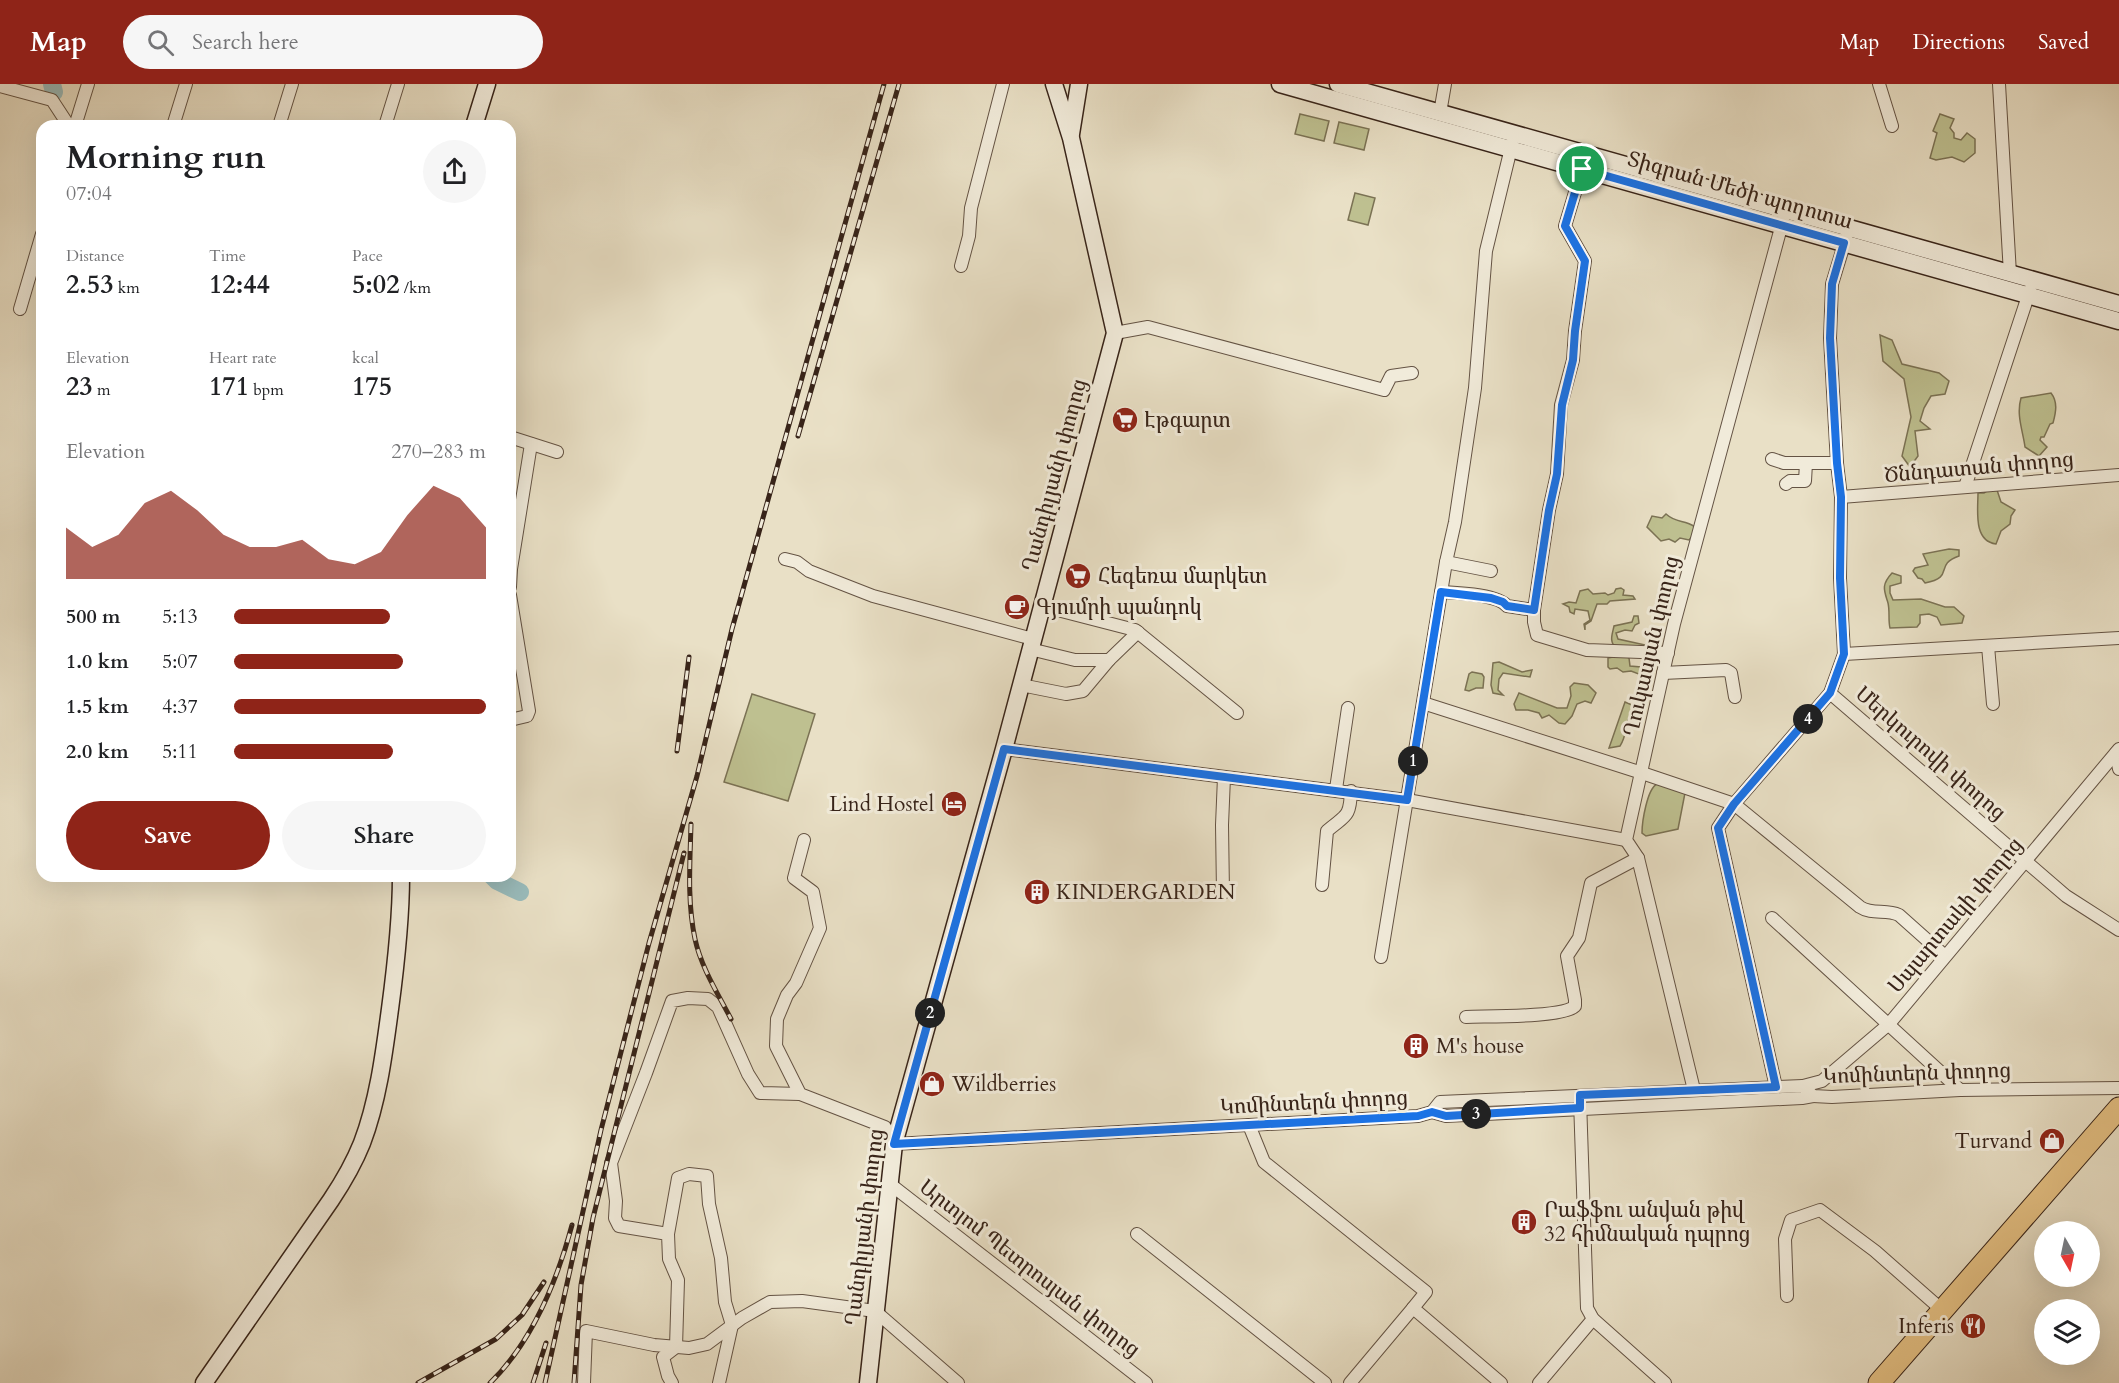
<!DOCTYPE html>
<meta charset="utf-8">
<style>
body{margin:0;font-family:Cardo,"Noto Serif Armenian",serif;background:#f6f6f6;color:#202124;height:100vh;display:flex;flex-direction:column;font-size:22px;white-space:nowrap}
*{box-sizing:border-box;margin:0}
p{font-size:20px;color:#757577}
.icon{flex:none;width:33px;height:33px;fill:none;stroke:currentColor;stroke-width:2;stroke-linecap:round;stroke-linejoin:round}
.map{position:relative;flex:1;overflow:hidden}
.details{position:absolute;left:36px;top:36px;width:480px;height:762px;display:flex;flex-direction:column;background:#fff;border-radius:18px;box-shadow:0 6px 24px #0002}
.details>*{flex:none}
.needle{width:39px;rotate:171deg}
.controls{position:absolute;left:2034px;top:1137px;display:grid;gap:12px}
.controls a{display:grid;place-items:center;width:66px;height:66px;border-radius:50%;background:#fff;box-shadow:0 6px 24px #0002;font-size:30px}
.pin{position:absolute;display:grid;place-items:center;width:51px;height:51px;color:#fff;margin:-26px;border:3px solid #fff;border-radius:50%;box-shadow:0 2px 6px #0007}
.km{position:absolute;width:30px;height:30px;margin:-15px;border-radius:50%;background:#222;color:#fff;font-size:16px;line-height:30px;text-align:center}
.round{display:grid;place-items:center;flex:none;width:63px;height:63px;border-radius:32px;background:#f6f6f6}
.head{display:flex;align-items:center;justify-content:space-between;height:102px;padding:0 30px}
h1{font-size:33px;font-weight:700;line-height:45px}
.figures{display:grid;grid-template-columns:repeat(3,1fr);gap:9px;height:102px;padding:6px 30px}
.figures div{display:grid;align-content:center}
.figures b{font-size:26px;font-weight:700}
.figures small{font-size:16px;font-weight:400}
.figures p{font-size:16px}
.chart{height:168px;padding:12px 30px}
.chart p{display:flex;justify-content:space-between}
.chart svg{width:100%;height:108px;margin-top:6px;fill:#8f2418;opacity:.7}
.primary-button{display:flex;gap:12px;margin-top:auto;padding:12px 30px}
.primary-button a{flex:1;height:69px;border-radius:36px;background:#8f2418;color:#fff;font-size:24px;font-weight:700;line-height:69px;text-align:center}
.primary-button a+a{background:#f6f6f6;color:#202124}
ul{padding:0 30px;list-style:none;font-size:20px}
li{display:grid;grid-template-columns:96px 72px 1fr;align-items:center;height:45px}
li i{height:15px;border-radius:8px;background:#8f2418}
header{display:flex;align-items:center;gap:36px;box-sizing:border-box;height:84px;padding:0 30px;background:#8f2418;color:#fff}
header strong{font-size:28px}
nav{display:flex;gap:33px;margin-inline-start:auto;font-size:21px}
.search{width:420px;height:54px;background:#f6f6f6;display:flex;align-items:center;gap:15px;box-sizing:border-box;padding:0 21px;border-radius:33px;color:#757577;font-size:22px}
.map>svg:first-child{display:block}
.green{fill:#bec090;stroke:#7b7254;stroke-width:1.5}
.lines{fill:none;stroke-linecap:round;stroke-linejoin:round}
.river{stroke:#9bb;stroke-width:18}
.street-casing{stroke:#645344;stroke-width:14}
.secondary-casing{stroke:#382419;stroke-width:19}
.highway-casing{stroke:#382419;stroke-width:23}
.street{stroke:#f1ebda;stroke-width:12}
.secondary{stroke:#f1ebda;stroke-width:16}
.highway{stroke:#e4c083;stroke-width:21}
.rail-casing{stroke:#382419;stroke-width:5}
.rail{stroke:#f1ebda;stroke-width:3;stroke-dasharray:9;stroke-linecap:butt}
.route-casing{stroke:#fff;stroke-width:12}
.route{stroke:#1a73e8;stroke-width:8}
.labels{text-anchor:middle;stroke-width:6;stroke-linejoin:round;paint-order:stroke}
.street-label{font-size:21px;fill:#382419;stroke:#f1ebda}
.poi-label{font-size:21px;fill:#382419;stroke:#f1ebda;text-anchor:start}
</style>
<header>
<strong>Map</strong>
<div class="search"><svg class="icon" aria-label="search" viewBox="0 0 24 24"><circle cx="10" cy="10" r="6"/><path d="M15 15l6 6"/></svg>Search here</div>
<nav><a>Map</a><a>Directions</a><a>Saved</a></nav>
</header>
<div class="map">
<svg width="2119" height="1299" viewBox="0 0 2119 1299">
<rect width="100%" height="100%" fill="#e9e0c6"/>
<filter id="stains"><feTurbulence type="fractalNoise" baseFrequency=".00333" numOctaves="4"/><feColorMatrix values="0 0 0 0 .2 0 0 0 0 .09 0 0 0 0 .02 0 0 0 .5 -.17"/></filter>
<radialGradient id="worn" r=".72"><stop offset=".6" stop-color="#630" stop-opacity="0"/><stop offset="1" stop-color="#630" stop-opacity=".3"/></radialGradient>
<!-- green -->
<g class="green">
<path d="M 1300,30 L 1329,37 L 1324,57 L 1295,50 Z"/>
<path d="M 1940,30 L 1954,35 L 1950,44 L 1954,49 L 1954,54 L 1961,56 L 1967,49 L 1975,55 L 1975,69 L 1964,78 L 1952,73 L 1936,76 L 1930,74 L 1937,49 L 1933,47 Z"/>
<path d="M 1339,38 L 1369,45 L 1364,66 L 1334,59 Z"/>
<path d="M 1355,109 L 1375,114 L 1368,141 L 1348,136 Z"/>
<path d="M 1880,251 L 1892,256 L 1902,280 L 1939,289 L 1949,297 L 1945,310 L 1931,312 L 1924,324 L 1920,337 L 1930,345 L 1915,347 L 1918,372 L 1910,383 L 1902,372 L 1911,333 L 1904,295 L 1883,277 Z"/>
<path d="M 2051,309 C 2058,318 2056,328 2053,339 L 2050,340 L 2044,353 L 2041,353 L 2040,356 L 2047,363 L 2039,372 L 2025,363 C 2023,347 2016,331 2021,314 Z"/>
<path d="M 1990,405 L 1997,406 L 2001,418 L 2015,426 L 2011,432 L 2010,440 L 2001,447 L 1996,460 C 1973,457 1978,426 1978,409 L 1984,409 Z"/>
<path d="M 1666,430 C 1677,440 1684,435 1695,443 L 1695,449 L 1689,456 L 1680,454 L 1675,458 L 1669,455 L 1661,457 L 1647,443 L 1652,432 L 1662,434 Z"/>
<path d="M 1949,465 L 1959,466 L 1959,472 C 1933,481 1956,493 1925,499 L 1922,495 L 1918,494 L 1913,487 L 1915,484 L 1928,481 L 1923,470 Z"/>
<path d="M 1892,489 L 1901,492 L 1901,499 L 1890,502 L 1890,509 L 1893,516 L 1921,515 L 1945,523 L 1954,523 L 1964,532 L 1962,539 L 1941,541 L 1937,533 L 1929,530 L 1920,531 L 1920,539 L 1917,543 L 1890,544 C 1888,536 1890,527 1888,519 C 1884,506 1881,501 1892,489 Z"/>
<path d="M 1621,504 L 1624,506 L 1623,511 L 1633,512 L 1635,515 L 1610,517 L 1607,520 L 1597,520 L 1591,537 L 1585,541 L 1585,546 L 1584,540 L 1590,536 L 1588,527 L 1575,525 L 1574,530 L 1570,528 L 1569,523 L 1563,520 L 1569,518 L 1576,519 L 1580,507 L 1588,505 L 1593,510 L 1605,509 L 1608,511 L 1614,509 L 1616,505 Z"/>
<path d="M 1634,532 L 1638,532 L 1639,539 L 1635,541 L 1632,547 L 1625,546 L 1616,549 L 1618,555 L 1645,561 L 1654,555 L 1654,550 L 1658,553 L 1658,561 L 1654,565 L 1616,565 C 1609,556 1612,552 1614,542 L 1632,538 Z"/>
<path d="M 1623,571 L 1629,574 L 1630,582 L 1652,584 L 1647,599 L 1641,597 L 1639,590 L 1631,587 L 1623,588 L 1617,584 L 1610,585 L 1608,583 L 1608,574 Z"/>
<path d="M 1499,578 L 1522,588 L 1532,586 L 1530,593 L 1503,589 L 1499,595 L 1498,606 L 1503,611 L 1493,609 L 1491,601 L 1493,579 Z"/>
<path d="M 1472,588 L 1482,590 L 1484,593 L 1483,604 L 1476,604 L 1469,607 L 1465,606 L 1469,590 Z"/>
<path d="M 1574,599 L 1588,601 L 1596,609 L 1591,619 L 1585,617 L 1577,620 L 1572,632 L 1565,640 L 1559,639 L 1549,631 L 1542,634 L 1539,629 L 1528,626 L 1516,626 L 1514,620 L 1519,609 L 1557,624 L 1567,624 L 1571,612 L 1570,603 Z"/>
<path d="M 752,610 L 815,630 L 788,717 L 724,698 Z"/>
<path d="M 1625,618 L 1632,621 L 1633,625 C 1625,636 1628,650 1620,662 L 1609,664 Z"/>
<path d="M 1657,700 L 1685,709 L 1678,745 L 1646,752 L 1642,749 C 1642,738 1647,705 1657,700 Z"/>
</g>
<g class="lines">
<!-- river -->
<g class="river">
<path d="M 52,0 L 54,8"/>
<path d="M 492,792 L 497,797 L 520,808"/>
</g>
<!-- street casing -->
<g class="street-casing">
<g id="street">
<path d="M 1879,0 L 1892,42"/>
<path d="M 1999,0 L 2010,190"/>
<path d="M 0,2 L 52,16 L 69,42"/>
<path d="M 1440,29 L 1445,0"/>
<path d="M 75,42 L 88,0"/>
<path d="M 173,42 L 186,0"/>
<path d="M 279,42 L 292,0"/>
<path d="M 385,42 L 398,0"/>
<path d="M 1582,85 L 1565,142 L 1585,177 L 1575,247 L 1573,276 L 1561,321 L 1557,390 L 1549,426 L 1534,526 L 1534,538 L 1537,551 L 1587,566 L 1668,569"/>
<path d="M 961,182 L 969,152 L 971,124 L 1003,0"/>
<path d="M 20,225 L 42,150"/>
<path d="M 1115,249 L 1148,243 L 1384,306 L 1391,292 L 1412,289"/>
<path d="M 510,353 L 557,368"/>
<path d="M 1772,375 L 1784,379 L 1837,379"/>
<path d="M 1786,400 L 1790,397 L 1805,397 L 1806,379"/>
<path d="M 1965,403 L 2030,206"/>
<path d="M 1841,413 L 2119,391"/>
<path d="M 785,475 L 797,478 L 809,487 L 873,512 L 1033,555"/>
<path d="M 1446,478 L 1491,487"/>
<path d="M 510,503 L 511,485 L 531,360"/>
<path d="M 1441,508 C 1456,509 1497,510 1507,522 L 1534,526"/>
<path d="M 510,511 L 529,627 L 527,632 L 510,636"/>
<path d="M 1042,522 L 1135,546 L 1237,629"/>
<path d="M 1988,562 L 1993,620"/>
<path d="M 1030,565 L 1075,576 L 1109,576 L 1138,548"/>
<path d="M 1844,570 L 2119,554"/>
<path d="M 1663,589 L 1726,586 L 1731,589 L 1735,613"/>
<path d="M 1021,601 L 1066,610 L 1083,607 L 1109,576"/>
<path d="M 1830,609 L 2066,812 L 2119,846"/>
<path d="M 1423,619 L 1642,689 L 1734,720 L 1860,823 C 1872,831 1886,825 1899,831 L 1945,872"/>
<path d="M 1004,665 L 1407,716 L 1626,756"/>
<path d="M 2116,669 L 2119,685"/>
<path d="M 1336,705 L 1348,624"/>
<path d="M 804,756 L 794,794 L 813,808 L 820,844 L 796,899 L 787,911 L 777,935 L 776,962 L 800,1010 L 885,1043 L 894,1060 L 1418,1032 L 1432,1028 L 1440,1018 L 1803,1002 L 1813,1012 L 1832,1013 L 1960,1006 L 2119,1004"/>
<path d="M 1322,801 L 1327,747 C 1345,731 1350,735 1351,707"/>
<path d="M 1223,809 L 1222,741 L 1224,693"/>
<path d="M 1772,834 L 1960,1006"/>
<path d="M 1381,873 L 1446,478 L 1455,438 L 1475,304 L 1486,167 L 1512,60"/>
<path d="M 1466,933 C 1486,932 1563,934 1575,922 L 1575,916 L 1567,872 L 1579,854 L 1591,799 L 1638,774"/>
<path d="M 1803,1002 L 1822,997 L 1889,940 L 2119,665"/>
<path d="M 1776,1003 L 1718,744 L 1734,720 L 1830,609 L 1844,570 L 1840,494 L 1841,413 L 1837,379 L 1830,254 L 1832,200 L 1846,154"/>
<path d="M 1694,1006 L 1638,774 L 1626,756 L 1674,540 L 1783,136"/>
<path d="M 1580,1016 L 1587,1224 L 1593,1235 L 1665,1299"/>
<path d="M 1432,1028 L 1446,1032 L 1802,1014 L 1813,1012"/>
<path d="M 1249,1041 L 1264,1078 L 1426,1208 L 1413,1224 L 1501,1299"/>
<path d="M 890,1100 L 1146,1299"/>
<path d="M 668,1150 L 678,1094 L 689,1090 L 707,1092 L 709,1120 L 721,1174 L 725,1218 L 732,1241 L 719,1299"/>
<path d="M 1137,1150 L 1325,1299"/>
<path d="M 1787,1212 L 1785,1155 L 1791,1136 L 1820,1126 L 1875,1167 L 1942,1226"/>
<path d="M 584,1299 L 586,1247 L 654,1261 L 689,1264 L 707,1260 L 742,1234 L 770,1218 L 802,1217 L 875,1227 L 958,1299"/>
<path d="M 672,1299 L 668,1292 L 663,1273 L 676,1263 L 678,1196 L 669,1175 L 668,1150 L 619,1142 L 615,1134 L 616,1117 L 611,1079 L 646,989 L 672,917 L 688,914 L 708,915 L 718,923 L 748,990 L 760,1009 L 800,1010"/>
<path d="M 1350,1299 L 1413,1224"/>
<path d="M 1539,1299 L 1593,1235"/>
</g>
</g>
<!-- secondary casing -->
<g class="secondary-casing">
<g id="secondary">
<path d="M 1280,0 L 2119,237"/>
<path d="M 1338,0 L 2119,220"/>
<path d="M 474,42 L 487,0"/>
<path d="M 1071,50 L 1079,0"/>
<path d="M 204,1299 L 331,1116 C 343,1098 354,1079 362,1059 C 378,1017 384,970 390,925 C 396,880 401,837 401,792"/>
<path d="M 868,1299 L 894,1060 L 1004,665 L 1115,249 L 1071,54 L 1054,0"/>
</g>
</g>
<!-- highway casing -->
<g class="highway-casing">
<path id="highway" d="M 1879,1299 L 2119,1024"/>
</g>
<!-- street -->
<use href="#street" class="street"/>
<!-- secondary -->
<use href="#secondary" class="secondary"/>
<!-- highway -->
<use href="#highway" class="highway"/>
<!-- rail casing -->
<g class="rail-casing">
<g id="rail">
<path d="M 798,352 L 899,0"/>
<path d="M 677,667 L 689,573"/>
<path d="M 691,740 C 690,779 687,817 695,855 C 701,883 718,910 731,935"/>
<path d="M 418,1299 L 496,1255 L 522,1231 L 544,1198"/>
<path d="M 490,1299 C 532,1258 557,1197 572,1141"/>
<path d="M 533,1299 L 546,1259"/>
<path d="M 545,1299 L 601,1046 L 649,859 L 697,692 L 732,545 L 884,0"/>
<path d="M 574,1299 L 581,1201 L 593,1134 L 684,769"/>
</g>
</g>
<!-- rail -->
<use href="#rail" class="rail"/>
</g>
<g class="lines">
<!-- route casing -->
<g class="route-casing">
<path id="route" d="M 1582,85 L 1844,159 L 1832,200 L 1830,254 L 1837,379 L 1841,413 L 1840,494 L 1844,570 L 1830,609 L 1734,720 L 1718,744 L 1776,1003 L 1580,1011 L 1580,1024 L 1446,1032 L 1432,1028 L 1418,1032 L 894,1060 L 1004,665 L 1407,716 L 1441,508 L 1491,514 L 1503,518 L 1507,522 L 1534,526 L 1549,426 L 1557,390 L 1562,321 L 1573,276 L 1575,247 L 1585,177 L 1565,142 Z"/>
</g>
<!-- route -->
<use href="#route" class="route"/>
</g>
<!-- icons -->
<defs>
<g id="supermarket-disc" transform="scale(1.35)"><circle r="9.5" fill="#8f2418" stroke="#f1ebda"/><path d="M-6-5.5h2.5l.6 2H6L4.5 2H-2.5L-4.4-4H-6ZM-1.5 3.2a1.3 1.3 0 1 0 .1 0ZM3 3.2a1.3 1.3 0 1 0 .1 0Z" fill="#fff"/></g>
<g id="cafe-disc" transform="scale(1.35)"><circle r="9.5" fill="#8f2418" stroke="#f1ebda"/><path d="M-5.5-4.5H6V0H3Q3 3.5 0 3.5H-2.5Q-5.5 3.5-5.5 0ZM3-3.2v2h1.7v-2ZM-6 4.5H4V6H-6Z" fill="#fff"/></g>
<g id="hotel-disc" transform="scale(1.35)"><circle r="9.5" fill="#8f2418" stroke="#f1ebda"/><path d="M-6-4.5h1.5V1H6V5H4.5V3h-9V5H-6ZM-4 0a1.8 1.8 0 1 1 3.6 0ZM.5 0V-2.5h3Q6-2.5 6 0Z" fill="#fff"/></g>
<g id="building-disc" transform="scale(1.35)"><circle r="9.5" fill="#8f2418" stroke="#f1ebda"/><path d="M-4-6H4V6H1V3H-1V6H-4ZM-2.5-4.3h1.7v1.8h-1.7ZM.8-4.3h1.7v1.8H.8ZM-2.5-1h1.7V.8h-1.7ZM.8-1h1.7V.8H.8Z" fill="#fff"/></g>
<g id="shop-disc" transform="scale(1.35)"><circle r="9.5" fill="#8f2418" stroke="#f1ebda"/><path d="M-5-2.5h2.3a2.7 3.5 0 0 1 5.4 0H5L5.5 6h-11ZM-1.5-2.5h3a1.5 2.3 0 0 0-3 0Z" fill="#fff"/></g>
<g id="restaurant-disc" transform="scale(1.35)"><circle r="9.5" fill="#8f2418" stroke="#f1ebda"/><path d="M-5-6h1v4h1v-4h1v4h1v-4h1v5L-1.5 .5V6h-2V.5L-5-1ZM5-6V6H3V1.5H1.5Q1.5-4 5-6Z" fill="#fff"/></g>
</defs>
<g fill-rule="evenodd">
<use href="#supermarket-disc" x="1125" y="336"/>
<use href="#supermarket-disc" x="1078" y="492"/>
<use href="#cafe-disc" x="1017" y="523"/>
<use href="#hotel-disc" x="954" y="720"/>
<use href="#building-disc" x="1037" y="808"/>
<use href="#building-disc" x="1416" y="962"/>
<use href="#shop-disc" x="932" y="1000"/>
<use href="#shop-disc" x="2052" y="1057"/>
<use href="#building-disc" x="1524" y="1138"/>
<use href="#restaurant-disc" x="1973" y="1242"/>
</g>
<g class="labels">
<!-- street labels -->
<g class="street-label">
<text transform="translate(1740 106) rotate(16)" y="7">Տիգրան Մեծի պողոտա</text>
<text transform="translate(1979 383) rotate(-5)" y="7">Ծննդատան փողոց</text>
<text transform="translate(1054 391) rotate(-75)" y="7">Ղանդիլյանի փողոց</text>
<text transform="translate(1651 562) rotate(-77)" y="7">Ղուկասյան փողոց</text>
<text transform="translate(1931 669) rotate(41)" y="7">Մերկուրովի փողոց</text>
<text transform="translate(1955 831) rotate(-50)" y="7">Սպարտակի փողոց</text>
<text transform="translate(1917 989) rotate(-2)" y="7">Կոմինտերն փողոց</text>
<text transform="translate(1314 1018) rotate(-3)" y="7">Կոմինտերն փողոց</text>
<text transform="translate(864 1143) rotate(-83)" y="7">Ղանդիլյանի փողոց</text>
<text transform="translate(1030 1184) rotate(38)" y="7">Արտյոմ Պետրոսյան փողոց</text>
</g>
<!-- poi labels -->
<g class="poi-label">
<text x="1144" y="343">Էթգարտ</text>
<text x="1098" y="499">Հեգեռա մարկետ</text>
<text x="1036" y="530">Գյումրի պանդոկ</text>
<text x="934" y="727" text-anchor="end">Lind Hostel</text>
<text x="1056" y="815">KINDERGARDEN</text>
<text x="1436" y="969">M's house</text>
<text x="952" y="1007">Wildberries</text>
<text x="2032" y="1064" text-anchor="end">Turvand</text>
<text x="1544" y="1133">Րաֆֆու անվան թիվ<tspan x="1544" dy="24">32 հիմնական դպրոց</tspan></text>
<text x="1954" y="1249" text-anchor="end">Inferis</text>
</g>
</g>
<rect width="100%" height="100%" filter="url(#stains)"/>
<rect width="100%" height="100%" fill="url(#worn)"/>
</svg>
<div class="controls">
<a><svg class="needle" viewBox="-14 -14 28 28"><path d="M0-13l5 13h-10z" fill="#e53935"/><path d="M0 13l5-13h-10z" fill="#757577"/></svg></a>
<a><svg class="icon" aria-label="layers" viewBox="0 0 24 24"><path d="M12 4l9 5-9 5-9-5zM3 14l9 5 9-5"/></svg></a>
</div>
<div class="pin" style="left:1582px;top:85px;background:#1e9e55"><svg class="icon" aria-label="arrive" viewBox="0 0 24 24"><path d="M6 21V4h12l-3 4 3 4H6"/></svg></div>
<b class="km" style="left:1413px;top:677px">1</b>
<b class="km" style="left:930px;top:929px">2</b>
<b class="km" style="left:1476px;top:1030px">3</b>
<b class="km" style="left:1808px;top:635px">4</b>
<section class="details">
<div class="head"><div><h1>Morning run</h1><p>07:04</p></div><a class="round"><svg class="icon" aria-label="share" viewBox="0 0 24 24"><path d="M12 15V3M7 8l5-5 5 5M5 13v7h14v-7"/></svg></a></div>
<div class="figures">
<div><p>Distance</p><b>2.53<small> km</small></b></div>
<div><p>Time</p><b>12:44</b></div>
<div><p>Pace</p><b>5:02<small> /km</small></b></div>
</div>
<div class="figures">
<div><p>Elevation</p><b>23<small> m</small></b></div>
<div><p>Heart rate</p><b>171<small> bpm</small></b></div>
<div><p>kcal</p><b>175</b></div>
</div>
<div class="chart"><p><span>Elevation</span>270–283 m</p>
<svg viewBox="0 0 160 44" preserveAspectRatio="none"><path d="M0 44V23L10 31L20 26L30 13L40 8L50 16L60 26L70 31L80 31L90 28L100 36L110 38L120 33L130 18L140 6L150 11L160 23V44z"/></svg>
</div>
<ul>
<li><b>500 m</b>5:13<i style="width:62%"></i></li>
<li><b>1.0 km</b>5:07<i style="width:67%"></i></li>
<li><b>1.5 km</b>4:37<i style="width:100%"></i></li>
<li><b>2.0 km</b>5:11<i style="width:63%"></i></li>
</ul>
<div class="primary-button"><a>Save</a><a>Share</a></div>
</section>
</div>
